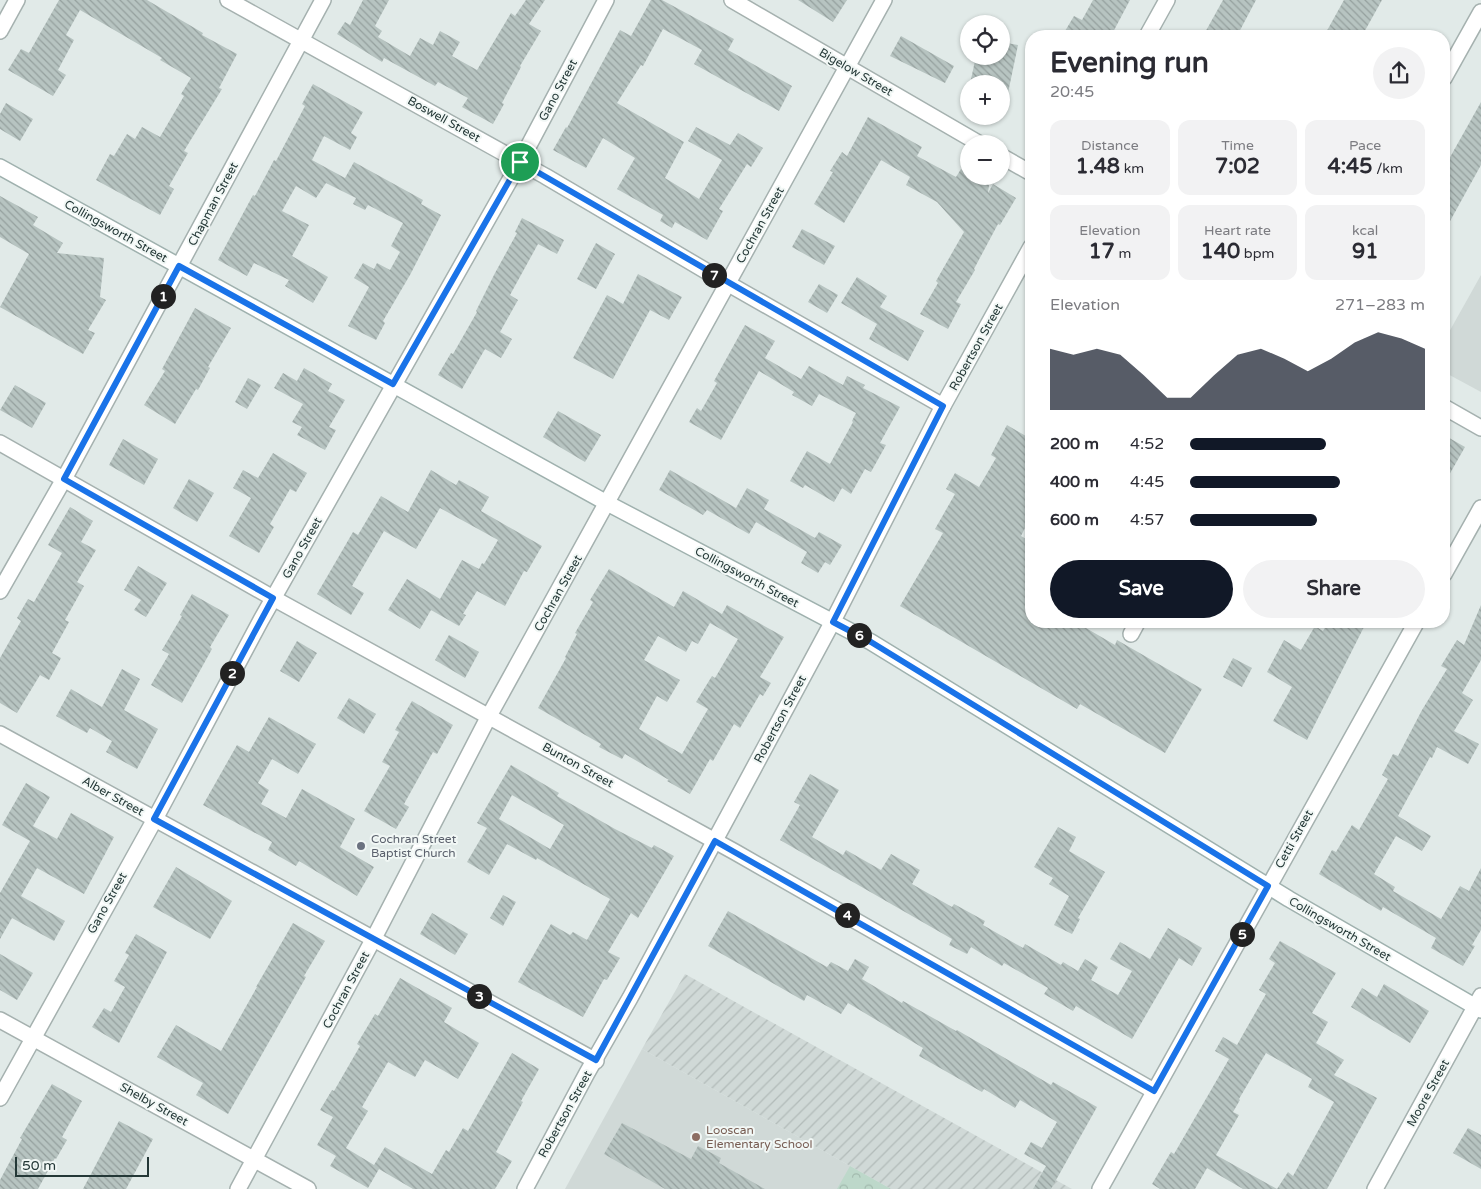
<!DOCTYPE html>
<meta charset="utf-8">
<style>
body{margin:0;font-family:"Varela Round",sans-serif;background:#f2f2f3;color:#2b2b33;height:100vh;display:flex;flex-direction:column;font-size:19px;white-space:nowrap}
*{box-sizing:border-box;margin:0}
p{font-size:16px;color:#7c7c81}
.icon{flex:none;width:28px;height:28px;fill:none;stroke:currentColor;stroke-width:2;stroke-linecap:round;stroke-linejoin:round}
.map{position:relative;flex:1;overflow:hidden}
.sheet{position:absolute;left:1025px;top:30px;width:425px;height:598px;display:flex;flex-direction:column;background:#fff;border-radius:20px;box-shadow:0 1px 4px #0004}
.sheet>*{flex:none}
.tools{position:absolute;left:960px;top:15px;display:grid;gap:10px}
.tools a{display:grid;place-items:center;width:50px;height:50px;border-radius:50%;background:#fff;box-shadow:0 1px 4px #0004;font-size:25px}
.scale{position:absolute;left:15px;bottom:12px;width:134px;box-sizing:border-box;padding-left:5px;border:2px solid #243837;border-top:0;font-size:14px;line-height:18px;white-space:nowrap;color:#243837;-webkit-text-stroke:4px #f1f7f5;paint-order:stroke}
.pin{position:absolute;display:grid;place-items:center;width:42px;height:42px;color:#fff;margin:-21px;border:2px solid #fff;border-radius:50%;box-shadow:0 1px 5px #0007}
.km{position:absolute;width:25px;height:25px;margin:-12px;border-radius:50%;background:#222;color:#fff;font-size:14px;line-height:25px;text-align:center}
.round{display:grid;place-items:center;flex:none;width:52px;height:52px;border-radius:26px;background:#f2f2f3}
.headline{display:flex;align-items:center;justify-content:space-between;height:85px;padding:0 25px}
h1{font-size:28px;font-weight:700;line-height:38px}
.metrics{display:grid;grid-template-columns:repeat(3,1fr);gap:8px;height:85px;padding:5px 25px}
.metrics div{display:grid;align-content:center;border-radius:12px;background:#f2f2f3;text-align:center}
.metrics b{font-size:21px;font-weight:700}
.metrics small{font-size:14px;font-weight:400}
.metrics p{font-size:14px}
.chart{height:140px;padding:10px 25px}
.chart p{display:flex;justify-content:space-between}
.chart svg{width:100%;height:90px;margin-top:5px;fill:#111827;opacity:.7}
.action{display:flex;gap:10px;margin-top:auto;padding:10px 25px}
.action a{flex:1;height:58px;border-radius:30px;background:#111827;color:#fff;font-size:20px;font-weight:700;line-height:58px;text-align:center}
.action a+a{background:#f2f2f3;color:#2b2b33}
ul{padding:0 25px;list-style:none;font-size:16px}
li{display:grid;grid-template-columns:80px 60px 1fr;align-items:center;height:38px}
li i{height:12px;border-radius:6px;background:#111827}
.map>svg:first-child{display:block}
.built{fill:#d0d9d7}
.industrial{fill:url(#industrial-furrows)}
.forest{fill:url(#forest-crowns)}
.building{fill:url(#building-back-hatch);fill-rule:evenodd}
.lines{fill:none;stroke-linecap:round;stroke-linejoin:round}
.minor-casing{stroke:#a5b1af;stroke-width:18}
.secondary-casing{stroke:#9fb1ae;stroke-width:18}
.minor{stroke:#fff;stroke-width:15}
.secondary{stroke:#fff;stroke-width:15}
.route-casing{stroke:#fff;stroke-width:10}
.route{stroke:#1a73e8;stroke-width:6}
.worship-dot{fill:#6b7280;stroke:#f1f7f5;stroke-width:2}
.education-dot{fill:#8d6e63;stroke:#f1f7f5;stroke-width:2}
.labels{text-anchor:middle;stroke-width:4;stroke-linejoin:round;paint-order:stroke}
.street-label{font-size:12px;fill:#243837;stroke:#f1f7f5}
.worship-label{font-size:12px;fill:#5b616d;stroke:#f1f7f5;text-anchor:start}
.education-label{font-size:12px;fill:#785e54;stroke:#f1f7f5;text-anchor:start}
</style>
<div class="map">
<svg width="1481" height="1189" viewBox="0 0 1481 1189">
<defs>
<pattern id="industrial-furrows" width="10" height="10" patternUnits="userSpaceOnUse" patternTransform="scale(1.25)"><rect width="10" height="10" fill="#d0d9d7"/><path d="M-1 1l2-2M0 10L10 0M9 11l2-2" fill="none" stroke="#b2bbb9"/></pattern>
<pattern id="forest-crowns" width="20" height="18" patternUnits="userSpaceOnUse" patternTransform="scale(1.25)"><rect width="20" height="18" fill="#bdd8ca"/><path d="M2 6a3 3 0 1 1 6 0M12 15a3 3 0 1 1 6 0" fill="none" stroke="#a2baae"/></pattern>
<pattern id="building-back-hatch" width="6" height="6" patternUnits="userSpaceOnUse" patternTransform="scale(1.25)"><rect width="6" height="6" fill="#b7c4c1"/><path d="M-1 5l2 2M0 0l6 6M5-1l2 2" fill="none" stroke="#95a09e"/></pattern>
</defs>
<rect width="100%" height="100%" fill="#e1eae8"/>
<!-- built -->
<g class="built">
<path d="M 1481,275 L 1481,392 L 1444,372 L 1444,341 Z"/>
<path d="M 642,1049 L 891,1189 L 565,1189 Z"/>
</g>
<!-- industrial -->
<path class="industrial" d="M 685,974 L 1072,1189 L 891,1189 L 642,1049 Z"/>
<!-- forest -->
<path class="forest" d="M 850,1166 L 891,1189 L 837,1189 Z"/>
<!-- building -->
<g class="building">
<path d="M 59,0 L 147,0 L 203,33 L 202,35 L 237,54 L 219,88 L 222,89 L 184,151 L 188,153 L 169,186 L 174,189 L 160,215 L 96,180 L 110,154 L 114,156 L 127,134 L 135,139 L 142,127 L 160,137 L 184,96 L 181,94 L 191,78 L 160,60 L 162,58 L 80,10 L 66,35 L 74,40 L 58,70 L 66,75 L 53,96 L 8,70 L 21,49 L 29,53 Z"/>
<path d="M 363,0 L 389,0 L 375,26 L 382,31 L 378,37 L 410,56 L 420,38 L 433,45 L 440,31 L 460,42 L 452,56 L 477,70 L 511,13 L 515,16 L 526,0 L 545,0 L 529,24 L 541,31 L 520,66 L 521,67 L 502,103 L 504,104 L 493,124 L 462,107 L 468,98 L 438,82 L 435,86 L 384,58 L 382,62 L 337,34 L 345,22 L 350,25 Z"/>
<path d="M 651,0 L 662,0 L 734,39 L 728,50 L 792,86 L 779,111 L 694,64 L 702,50 L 663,29 L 643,66 L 641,65 L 617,103 L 684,142 L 665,178 L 699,199 L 722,160 L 688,141 L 696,127 L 730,145 L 738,133 L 763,148 L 751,167 L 747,164 L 719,209 L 723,211 L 707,240 L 675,222 L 672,228 L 660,221 L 663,215 L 617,189 L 635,158 L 603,138 L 586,168 L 553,150 L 566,127 L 567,128 L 620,30 L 631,36 Z"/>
<path d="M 798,0 L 847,0 L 833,22 Z"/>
<path d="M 1093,0 L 1130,0 L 1111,36 L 1062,36 L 1074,16 L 1082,20 Z"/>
<path d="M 1223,0 L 1256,0 L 1237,36 L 1203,36 Z"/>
<path d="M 1344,0 L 1382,0 L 1362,36 L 1324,36 Z"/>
<path d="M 901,36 L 954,66 L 945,83 L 890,56 Z"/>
<path d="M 1001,42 L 1018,45 L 1008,93 L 1001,92 L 1001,84 L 970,84 L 976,56 L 1001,56 Z"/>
<path d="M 313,84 L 363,112 L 351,133 L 357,137 L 350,150 L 324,136 L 312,160 L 345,178 L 354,162 L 423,200 L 421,204 L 441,215 L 410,275 L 383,321 L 385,323 L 376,340 L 348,326 L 369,287 L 354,278 L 363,263 L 374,269 L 377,263 L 390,270 L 400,252 L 391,246 L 403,223 L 368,205 L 365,210 L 353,204 L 356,198 L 326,183 L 316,198 L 296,186 L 282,211 L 309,225 L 292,256 L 328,277 L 313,303 L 285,286 L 289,280 L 254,263 L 247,276 L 218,260 L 253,195 L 255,196 L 274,160 L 276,161 L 305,106 L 302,104 Z"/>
<path d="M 1481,102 L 1481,165 L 1444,232 L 1444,168 Z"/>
<path d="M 6,103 L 33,119 L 20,141 L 0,129 L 0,114 Z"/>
<path d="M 868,117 L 922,147 L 917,156 L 956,177 L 961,169 L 969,174 L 969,176 L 974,176 L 989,185 L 988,193 L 993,184 L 1016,198 L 1000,225 L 998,224 L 974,269 L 975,270 L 956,302 L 961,304 L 948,329 L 920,314 L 938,283 L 936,281 L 964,232 L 937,202 L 906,185 L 910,177 L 881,160 L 844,223 L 814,204 L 833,172 L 830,171 L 842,152 L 847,156 Z"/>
<path d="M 0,196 L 38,217 L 33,225 L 63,243 L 57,253 L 104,258 L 100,297 L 106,300 L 88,330 L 95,333 L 83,354 L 0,307 L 29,254 L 0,237 Z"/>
<path d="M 522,218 L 564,240 L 557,254 L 538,244 L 510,295 L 518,300 L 500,332 L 512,339 L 501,358 L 485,349 L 462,389 L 438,375 L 451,353 L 453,354 L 477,312 L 476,311 L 495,273 L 517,233 L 515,232 Z"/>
<path d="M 802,229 L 835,246 L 824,265 L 792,247 Z"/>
<path d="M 596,243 L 615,254 L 596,289 L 577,279 Z"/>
<path d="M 638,274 L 682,297 L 669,320 L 650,310 L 613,379 L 573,358 L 607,295 L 623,304 Z"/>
<path d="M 857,277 L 887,296 L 880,307 L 924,331 L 908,361 L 869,339 L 877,324 L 841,303 Z"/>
<path d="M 819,284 L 838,295 L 827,313 L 808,302 Z"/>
<path d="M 195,308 L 231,328 L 208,367 L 210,368 L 198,390 L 196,389 L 175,424 L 144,405 L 165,371 L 162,369 Z"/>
<path d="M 745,325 L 775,341 L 765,358 L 801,379 L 809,366 L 843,385 L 847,376 L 865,385 L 863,388 L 900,407 L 880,443 L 886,445 L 871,472 L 865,469 L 851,494 L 842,488 L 834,502 L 805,485 L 803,488 L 790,481 L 807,451 L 830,464 L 853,422 L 852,421 L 856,413 L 819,394 L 812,406 L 792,395 L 794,392 L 759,371 L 721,440 L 689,422 L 697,408 L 701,411 L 717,383 L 714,381 Z"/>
<path d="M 304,368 L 332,384 L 328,391 L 345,400 L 329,427 L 336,430 L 325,450 L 297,435 L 302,427 L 292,422 L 303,404 L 274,388 L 283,373 L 297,381 Z"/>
<path d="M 248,378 L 261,385 L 247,409 L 235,402 Z"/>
<path d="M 15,385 L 46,403 L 32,428 L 0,410 Z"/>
<path d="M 558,411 L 601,435 L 585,462 L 543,437 Z"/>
<path d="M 1007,425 L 1031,439 L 1031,516 L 1021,536 L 1031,542 L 1031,621 L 1074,621 L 1115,645 L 1117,640 L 1202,689 L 1165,753 L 1080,704 L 1077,709 L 900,606 L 943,533 L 935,529 L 955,494 L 946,489 L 955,473 L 979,487 L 996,458 L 991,455 Z"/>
<path d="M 1444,435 L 1465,447 L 1444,484 Z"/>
<path d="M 123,439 L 158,459 L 144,485 L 109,465 Z"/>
<path d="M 273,453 L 307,473 L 296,492 L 290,489 L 270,524 L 274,527 L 259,553 L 229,536 L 251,498 L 233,488 L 243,470 L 258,478 Z"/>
<path d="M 431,470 L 456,485 L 459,480 L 489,497 L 481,511 L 542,546 L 527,572 L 524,571 L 505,606 L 477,591 L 463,614 L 466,615 L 459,626 L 431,610 L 420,629 L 388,610 L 407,579 L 440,599 L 462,560 L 479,569 L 482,563 L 484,564 L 498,540 L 440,508 L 416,549 L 384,531 L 352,586 L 364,593 L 351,615 L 317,594 L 353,532 L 358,535 L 381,496 L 408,512 Z"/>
<path d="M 670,470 L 736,508 L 747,488 L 769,500 L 764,509 L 815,538 L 819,532 L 842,545 L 830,565 L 825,562 L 818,573 L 801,563 L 807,552 L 756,522 L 749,534 L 707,510 L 703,515 L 659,490 Z"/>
<path d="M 189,479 L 214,493 L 197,522 L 173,508 Z"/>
<path d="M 70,507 L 93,521 L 81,542 L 96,550 L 77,582 L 84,586 L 65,620 L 69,622 L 52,653 L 61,658 L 49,680 L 40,675 L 17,713 L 0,703 L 0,658 L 21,621 L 17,618 L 28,599 L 34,602 L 62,553 L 48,545 Z"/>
<path d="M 138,566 L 167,583 L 146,617 L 134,610 L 141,600 L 124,590 Z"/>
<path d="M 609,569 L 674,607 L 683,591 L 722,614 L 727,605 L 784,637 L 760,677 L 771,683 L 763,696 L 760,694 L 740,728 L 734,724 L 713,761 L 710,759 L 690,794 L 667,781 L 669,780 L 625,754 L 622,759 L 599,747 L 601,744 L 538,708 L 566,658 L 565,657 L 577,634 L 575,633 L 593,602 L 590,600 ZM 710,623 L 738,639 L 715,678 L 712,676 L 696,702 L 708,709 L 682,754 L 639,729 L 657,696 L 667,702 L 680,680 L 644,660 L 658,636 L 686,652 L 692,641 L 698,644 Z"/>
<path d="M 192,594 L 229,615 L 210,647 L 212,649 L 182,703 L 151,685 L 169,654 L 162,650 L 182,616 L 180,615 Z"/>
<path d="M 1481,605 L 1481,660 L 1462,693 L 1473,700 L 1454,731 L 1479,744 L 1468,764 L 1437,747 L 1432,758 L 1430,757 L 1398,816 L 1431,836 L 1422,851 L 1396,836 L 1374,874 L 1395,887 L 1393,891 L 1441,919 L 1460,886 L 1469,891 L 1481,868 L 1481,930 L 1472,945 L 1475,946 L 1463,966 L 1431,948 L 1436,938 L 1383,907 L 1381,911 L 1319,874 L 1332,850 L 1336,852 L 1352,825 L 1359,830 L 1388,779 L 1382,775 L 1393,754 L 1398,756 L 1422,710 L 1447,669 L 1441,666 L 1457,640 L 1464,645 Z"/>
<path d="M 1329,621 L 1367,621 L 1307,740 L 1273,721 L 1292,687 L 1267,672 L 1284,640 L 1301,650 L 1315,626 L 1323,631 Z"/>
<path d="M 449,635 L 479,652 L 465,678 L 435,660 Z"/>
<path d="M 297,641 L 317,653 L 299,682 L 280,671 Z"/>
<path d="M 1233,658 L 1252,668 L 1242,687 L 1223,677 Z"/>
<path d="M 122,669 L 140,679 L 124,710 L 158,729 L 137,769 L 106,752 L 112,741 L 90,728 L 87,733 L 56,716 L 71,689 L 102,707 Z"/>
<path d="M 349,698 L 376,714 L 364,734 L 337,718 Z"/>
<path d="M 412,701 L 453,725 L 437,754 L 433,752 L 404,804 L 409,807 L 396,829 L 364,811 L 390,766 L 382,762 L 399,732 L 395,730 Z"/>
<path d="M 269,717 L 316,744 L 298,774 L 272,759 L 258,783 L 269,790 L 261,804 L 286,818 L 302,789 L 355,819 L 340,847 L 374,867 L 357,896 L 299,861 L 296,866 L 268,850 L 272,842 L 203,805 L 237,745 L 249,752 Z"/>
<path d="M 511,765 L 559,793 L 557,796 L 615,829 L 652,848 L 654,845 L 674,856 L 638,918 L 631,913 L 608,952 L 620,958 L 607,980 L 604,979 L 583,1017 L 518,982 L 551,924 L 570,935 L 573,932 L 587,940 L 610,899 L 537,858 L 536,860 L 507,844 L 489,875 L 467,862 L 487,828 L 477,823 ZM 512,795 L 564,825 L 550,849 L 499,819 Z"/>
<path d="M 810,774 L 839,790 L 812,837 L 843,855 L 846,850 L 881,870 L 891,854 L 920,870 L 912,884 L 952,907 L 954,904 L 985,921 L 983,925 L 1023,948 L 1025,944 L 1061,965 L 1063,962 L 1078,971 L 1085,959 L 1098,967 L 1091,980 L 1118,995 L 1132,971 L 1110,959 L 1120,942 L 1150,959 L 1168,928 L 1202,948 L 1192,966 L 1179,958 L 1132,1039 L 1076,1006 L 1073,1011 L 1044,994 L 1048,988 L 1004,963 L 1002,966 L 971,947 L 967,954 L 949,945 L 952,939 L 780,840 L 800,805 L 794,802 Z"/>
<path d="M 26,783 L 50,797 L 33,826 L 57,839 L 71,813 L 114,837 L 84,894 L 37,868 L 21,896 L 65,921 L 54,941 L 12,918 L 0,939 L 0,893 L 30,841 L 2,825 Z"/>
<path d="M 1058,827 L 1076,837 L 1069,851 L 1105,872 L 1078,918 L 1080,919 L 1072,934 L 1054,925 L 1069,896 L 1049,884 L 1053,878 L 1034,867 Z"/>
<path d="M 176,867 L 232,901 L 210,939 L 153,907 Z"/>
<path d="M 503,895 L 516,902 L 503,926 L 490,918 Z"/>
<path d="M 728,911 L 827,967 L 831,962 L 848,971 L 855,959 L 869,967 L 862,979 L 902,1003 L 903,1001 L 956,1031 L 957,1030 L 1051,1085 L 1053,1082 L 1097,1107 L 1051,1189 L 1033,1189 L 1046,1166 L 1024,1154 L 1031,1142 L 1042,1148 L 1057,1122 L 1020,1100 L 1015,1108 L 984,1089 L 982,1092 L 919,1056 L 923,1048 L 848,1003 L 841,1014 L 807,995 L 804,1001 L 708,946 Z"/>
<path d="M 432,913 L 468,934 L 455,955 L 420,934 Z"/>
<path d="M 293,923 L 325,941 L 304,976 L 306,977 L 228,1114 L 196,1095 L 203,1083 L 157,1057 L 176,1025 L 221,1051 L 257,987 L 256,987 Z"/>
<path d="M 136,934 L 167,952 L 119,1043 L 92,1027 L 104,1008 L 111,1012 L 125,987 L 114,981 L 129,955 L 125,953 Z"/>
<path d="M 1280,941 L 1336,973 L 1312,1013 L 1328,1022 L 1316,1043 L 1344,1060 L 1334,1075 L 1377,1098 L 1327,1189 L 1277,1189 L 1288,1172 L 1293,1176 L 1334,1102 L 1308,1087 L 1312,1079 L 1266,1053 L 1239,1099 L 1240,1100 L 1233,1112 L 1239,1115 L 1216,1155 L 1277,1189 L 1243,1189 L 1207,1168 L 1195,1189 L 1160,1189 L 1152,1184 L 1171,1152 L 1174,1154 L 1229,1059 L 1215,1051 L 1223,1037 L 1237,1045 L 1266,994 L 1259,990 L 1275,963 L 1269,959 Z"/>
<path d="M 0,954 L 33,973 L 17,1000 L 0,990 Z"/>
<path d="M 400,978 L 452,1008 L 444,1022 L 479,1043 L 458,1079 L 425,1060 L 415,1077 L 388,1062 L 362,1107 L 368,1111 L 346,1148 L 374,1165 L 385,1147 L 432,1174 L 446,1150 L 449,1152 L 463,1128 L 468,1131 L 512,1053 L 539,1069 L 521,1101 L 523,1102 L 496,1152 L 512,1161 L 495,1189 L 413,1189 L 379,1169 L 368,1188 L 330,1166 L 336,1156 L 317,1145 L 333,1117 L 320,1110 L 332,1090 L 334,1091 L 360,1046 L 357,1044 L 375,1014 L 378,1016 Z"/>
<path d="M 1384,984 L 1429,1011 L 1410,1043 L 1351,1007 L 1362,988 L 1377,997 Z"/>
<path d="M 52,1084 L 82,1101 L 62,1137 L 67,1140 L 56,1159 L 55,1158 L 38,1189 L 0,1189 L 0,1180 L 22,1139 L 20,1138 Z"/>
<path d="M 119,1121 L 153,1139 L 126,1189 L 83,1189 Z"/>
<path d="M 622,1123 L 691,1159 L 698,1146 L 721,1158 L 719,1163 L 765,1189 L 665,1189 L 604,1154 Z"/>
<path d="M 1468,1128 L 1481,1135 L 1481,1169 L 1453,1153 Z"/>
</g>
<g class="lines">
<!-- minor casing -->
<g class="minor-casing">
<g id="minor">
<path d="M 228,0 L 545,176 L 706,271 L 943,406"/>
<path d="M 732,0 L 980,144"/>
<path d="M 0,31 L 17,0"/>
<path d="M 1147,36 L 1167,0"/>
<path d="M 1444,78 L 1481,12"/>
<path d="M 1001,156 L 1031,173"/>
<path d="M 1444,407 L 1481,428"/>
<path d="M 0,443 L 273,598 L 735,852 L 1154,1091"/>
<path d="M 1444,574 L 1481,508"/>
<path d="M 0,591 L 64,479 L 323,0"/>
<path d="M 1131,634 L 1138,621"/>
<path d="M 0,734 L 596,1061"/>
<path d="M 0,1020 L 308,1189"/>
<path d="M 0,1098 L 155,819 L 261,620 L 520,162 L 606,0"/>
<path d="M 238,1189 L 374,938 L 489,716 L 884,0"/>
<path d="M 525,1189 L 587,1073 L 630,998 L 833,621 L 943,406 L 1031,247"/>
<path d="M 1100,1189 L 1417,621"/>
<path d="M 1375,1189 L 1481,996"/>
</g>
</g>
<!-- secondary casing -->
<g class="secondary-casing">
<path id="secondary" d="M 0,167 L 607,503 L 871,642 L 1289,899 L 1481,1010"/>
</g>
<!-- minor -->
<use href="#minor" class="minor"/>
<!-- secondary -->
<use href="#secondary" class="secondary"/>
</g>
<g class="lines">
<!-- route casing -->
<g class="route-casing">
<path id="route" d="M 520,162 L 943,406 L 833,622 L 871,642 L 1268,886 L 1154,1091 L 715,841 L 596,1060 L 154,819 L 273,598 L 64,479 L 179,266 L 393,384 Z"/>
</g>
<!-- route -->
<use href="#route" class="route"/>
</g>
<!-- markers -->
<circle class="worship-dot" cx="361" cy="846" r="5"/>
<circle class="education-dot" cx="696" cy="1137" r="5"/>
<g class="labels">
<!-- street labels -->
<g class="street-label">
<text transform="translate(856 72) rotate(30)" y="4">Bigelow Street</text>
<text transform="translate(558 90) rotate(-62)" y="4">Gano Street</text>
<text transform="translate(444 119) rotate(29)" y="4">Boswell Street</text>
<text transform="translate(213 204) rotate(-62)" y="4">Chapman Street</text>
<text transform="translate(760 225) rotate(-61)" y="4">Cochran Street</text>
<text transform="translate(116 231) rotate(29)" y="4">Collingsworth Street</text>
<text transform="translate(976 347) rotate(-61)" y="4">Robertson Street</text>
<text transform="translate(302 548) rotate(-61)" y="4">Gano Street</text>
<text transform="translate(747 577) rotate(28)" y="4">Collingsworth Street</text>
<text transform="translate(558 593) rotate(-61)" y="4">Cochran Street</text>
<text transform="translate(780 719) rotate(-62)" y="4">Robertson Street</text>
<text transform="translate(578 765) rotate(29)" y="4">Bunton Street</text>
<text transform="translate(113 796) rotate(29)" y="4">Alber Street</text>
<text transform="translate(1294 839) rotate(-61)" y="4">Cetti Street</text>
<text transform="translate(107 903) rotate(-61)" y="4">Gano Street</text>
<text transform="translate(1340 929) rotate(30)" y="4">Collingsworth Street</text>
<text transform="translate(346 990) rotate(-62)" y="4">Cochran Street</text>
<text transform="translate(1428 1093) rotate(-61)" y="4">Moore Street</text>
<text transform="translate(154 1104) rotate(29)" y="4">Shelby Street</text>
<text transform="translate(565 1114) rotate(-61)" y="4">Robertson Street</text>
</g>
<!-- worship labels -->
<g class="worship-label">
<text x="371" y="843">Cochran Street<tspan x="371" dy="14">Baptist Church</tspan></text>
</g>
<!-- education labels -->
<g class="education-label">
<text x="706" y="1134">Looscan<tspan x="706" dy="14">Elementary School</tspan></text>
</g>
</g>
</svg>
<div class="tools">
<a><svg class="icon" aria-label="locate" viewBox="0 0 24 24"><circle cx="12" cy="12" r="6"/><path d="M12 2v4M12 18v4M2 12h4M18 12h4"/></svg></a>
<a>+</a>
<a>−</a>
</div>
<div class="scale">50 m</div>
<div class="pin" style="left:520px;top:162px;background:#1e9e55"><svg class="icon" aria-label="arrive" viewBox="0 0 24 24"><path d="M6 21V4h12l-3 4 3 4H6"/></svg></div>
<b class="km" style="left:163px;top:296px">1</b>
<b class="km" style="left:232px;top:673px">2</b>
<b class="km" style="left:479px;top:996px">3</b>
<b class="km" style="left:847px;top:915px">4</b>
<b class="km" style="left:1242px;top:934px">5</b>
<b class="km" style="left:859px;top:635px">6</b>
<b class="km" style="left:714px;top:275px">7</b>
<section class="sheet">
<div class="headline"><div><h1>Evening run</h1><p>20:45</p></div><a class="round"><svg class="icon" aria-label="share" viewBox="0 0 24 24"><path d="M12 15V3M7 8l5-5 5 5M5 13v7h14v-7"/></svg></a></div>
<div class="metrics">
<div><p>Distance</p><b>1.48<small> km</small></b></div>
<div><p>Time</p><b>7:02</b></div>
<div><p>Pace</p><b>4:45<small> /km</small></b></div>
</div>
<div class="metrics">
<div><p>Elevation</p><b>17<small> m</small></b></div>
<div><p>Heart rate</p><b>140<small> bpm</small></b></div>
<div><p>kcal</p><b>91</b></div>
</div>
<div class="chart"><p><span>Elevation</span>271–283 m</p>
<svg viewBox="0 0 160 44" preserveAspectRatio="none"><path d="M0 44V14L10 17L20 14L30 17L40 27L50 38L60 38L70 27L80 17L90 14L100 19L110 25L120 19L130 11L140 6L150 9L160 14V44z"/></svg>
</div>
<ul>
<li><b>200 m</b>4:52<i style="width:58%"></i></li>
<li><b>400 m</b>4:45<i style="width:64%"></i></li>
<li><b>600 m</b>4:57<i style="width:54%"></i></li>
</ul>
<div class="action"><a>Save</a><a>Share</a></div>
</section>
</div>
